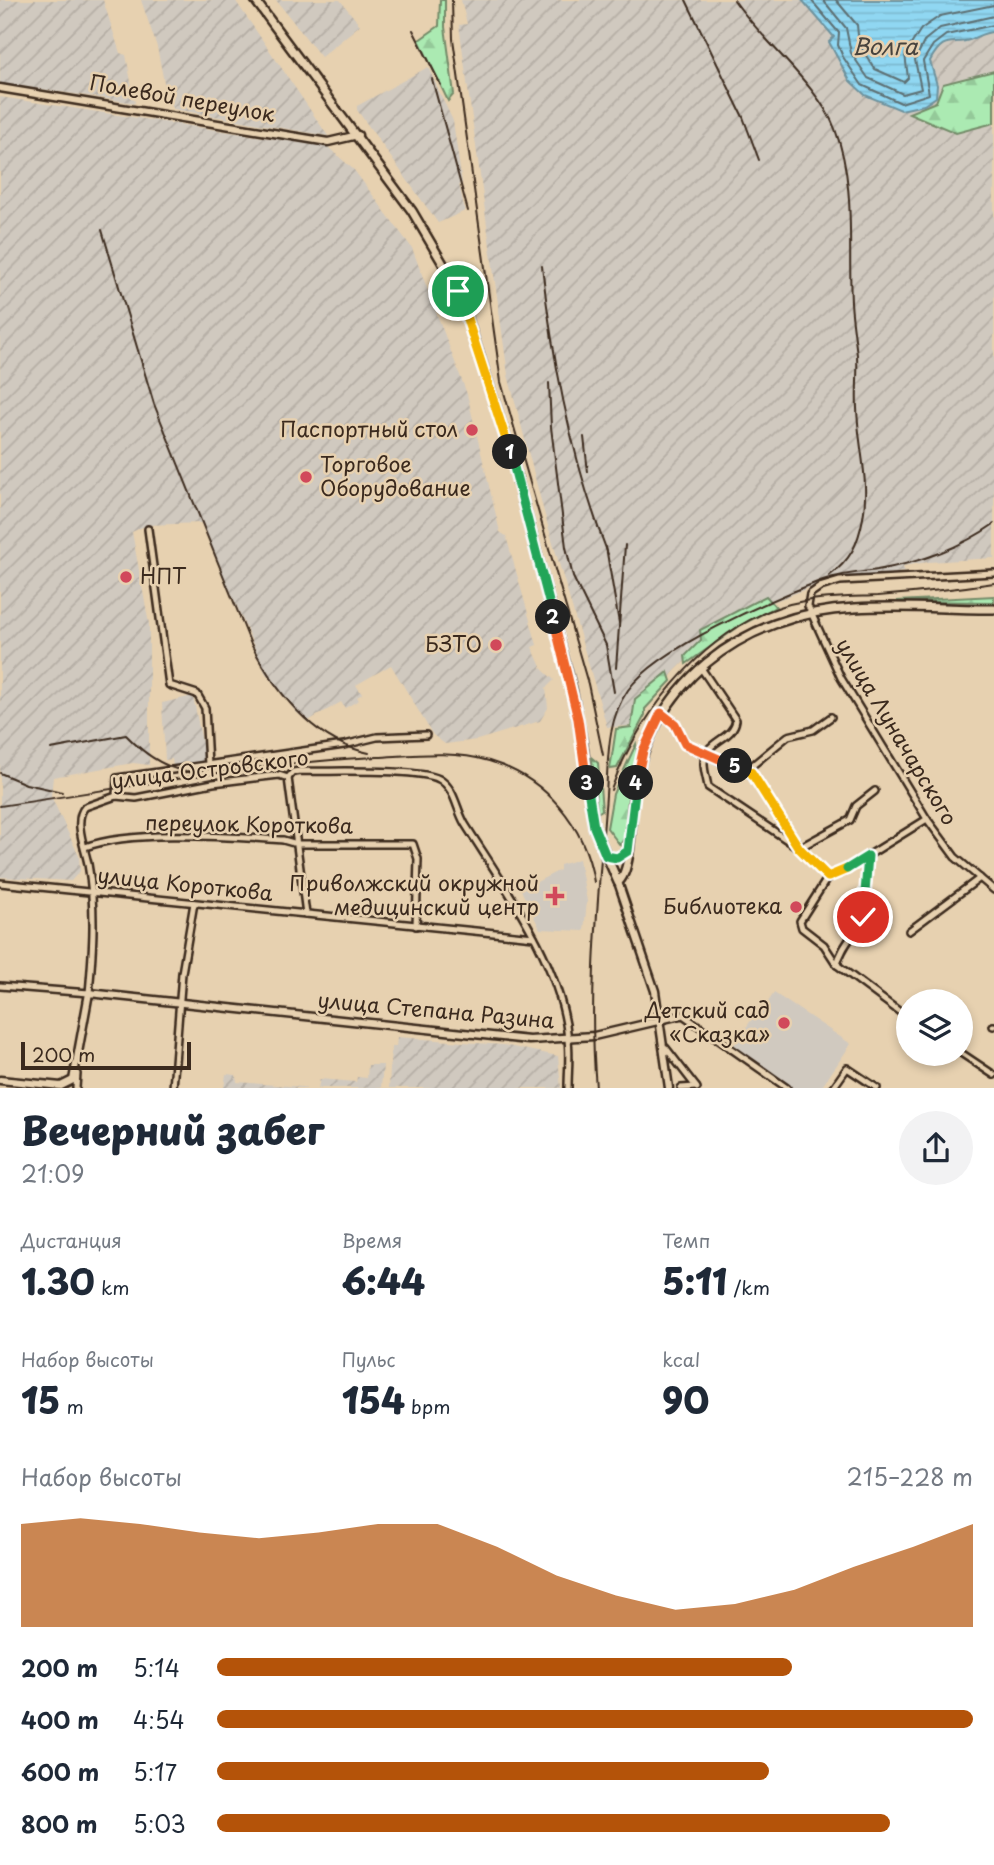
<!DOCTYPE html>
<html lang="ru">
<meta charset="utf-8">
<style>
body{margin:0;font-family:"Playpen Sans",sans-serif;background:#f2f2f3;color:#1f2937;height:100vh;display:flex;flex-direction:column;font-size:26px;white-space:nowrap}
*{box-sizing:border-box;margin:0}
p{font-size:23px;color:#747a83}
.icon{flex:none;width:38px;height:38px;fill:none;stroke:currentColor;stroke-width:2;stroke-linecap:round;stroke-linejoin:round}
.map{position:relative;height:1088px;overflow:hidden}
.panel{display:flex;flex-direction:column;background:#fff;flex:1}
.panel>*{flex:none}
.buttons{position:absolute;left:896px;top:989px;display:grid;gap:14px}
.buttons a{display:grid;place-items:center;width:77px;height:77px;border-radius:50%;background:#fff;box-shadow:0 4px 10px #0003;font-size:35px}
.scale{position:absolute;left:21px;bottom:18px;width:170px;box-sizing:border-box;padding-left:7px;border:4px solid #3b2a1e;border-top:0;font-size:19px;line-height:24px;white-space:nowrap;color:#3b2a1e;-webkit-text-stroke:5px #e7d1b0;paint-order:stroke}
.pin{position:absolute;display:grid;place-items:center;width:60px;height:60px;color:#fff;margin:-30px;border:4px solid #fff;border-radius:50%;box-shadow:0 2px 7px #0007}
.km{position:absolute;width:35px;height:35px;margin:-18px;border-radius:50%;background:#222;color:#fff;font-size:19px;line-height:35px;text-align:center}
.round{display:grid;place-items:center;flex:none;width:74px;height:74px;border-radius:37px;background:#f2f2f3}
.headline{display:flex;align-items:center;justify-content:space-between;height:119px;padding:0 21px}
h1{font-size:38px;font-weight:800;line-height:52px}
.figures{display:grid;grid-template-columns:repeat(3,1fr);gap:10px;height:119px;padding:7px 21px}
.figures div{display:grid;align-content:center}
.figures b{font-size:35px;font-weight:800}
.figures small{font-size:19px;font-weight:400}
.figures p{font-size:19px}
.chart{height:196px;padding:14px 21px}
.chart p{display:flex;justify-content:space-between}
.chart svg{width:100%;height:126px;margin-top:7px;fill:#b45309;opacity:.7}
ul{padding:0 21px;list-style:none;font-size:23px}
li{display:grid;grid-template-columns:112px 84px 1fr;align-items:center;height:52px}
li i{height:18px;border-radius:9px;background:#b45309}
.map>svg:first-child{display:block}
.built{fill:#d0c9bf}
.industrial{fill:url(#industrial-furrows)}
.grass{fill:url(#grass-tufts);stroke:#738a68;stroke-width:2}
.forest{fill:url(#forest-firs);stroke:#738a68;stroke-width:2}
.water{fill:url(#water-rules);stroke:#6e929d;stroke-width:2}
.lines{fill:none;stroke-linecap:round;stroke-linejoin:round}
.shore{stroke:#5d6f73;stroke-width:2}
.minor-casing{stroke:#3b2a1e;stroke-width:10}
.tertiary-casing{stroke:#3b2a1e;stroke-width:11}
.secondary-casing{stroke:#3b2a1e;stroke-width:12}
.minor{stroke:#e7d1b0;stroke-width:5}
.tertiary{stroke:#e7d1b0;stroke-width:6}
.secondary{stroke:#e7d1b0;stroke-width:7}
.rail{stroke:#3b2a1e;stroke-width:2}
.split-1-casing{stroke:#fff;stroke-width:14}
.split-2-casing{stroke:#fff;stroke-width:14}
.split-3-casing{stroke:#fff;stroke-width:14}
.split-4-casing{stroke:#fff;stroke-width:14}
.split-5-casing{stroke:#fff;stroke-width:14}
.split-6-casing{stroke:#fff;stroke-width:14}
.split-7-casing{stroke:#fff;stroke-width:14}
.split-1{stroke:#f5b400;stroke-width:9}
.split-2{stroke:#22a559;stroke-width:9}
.split-3{stroke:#f0652b;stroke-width:9}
.split-4{stroke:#22a559;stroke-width:9}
.split-5{stroke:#f0652b;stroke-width:9}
.split-6{stroke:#f5b400;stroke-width:9}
.split-7{stroke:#22a559;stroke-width:9}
.poi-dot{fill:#d1495b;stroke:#e7d1b0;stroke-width:2.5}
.labels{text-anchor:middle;stroke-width:5;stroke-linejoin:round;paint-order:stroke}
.street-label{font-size:21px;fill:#3b2a1e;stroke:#e7d1b0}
.poi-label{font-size:21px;fill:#3b2a1e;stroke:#e7d1b0;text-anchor:end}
.water-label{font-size:23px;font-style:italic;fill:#48443e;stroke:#e7d1b0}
</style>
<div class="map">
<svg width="994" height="1088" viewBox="0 0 994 1088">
<defs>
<pattern id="industrial-furrows" width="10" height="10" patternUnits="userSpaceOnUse" patternTransform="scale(1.75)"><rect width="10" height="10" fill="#d0c9bf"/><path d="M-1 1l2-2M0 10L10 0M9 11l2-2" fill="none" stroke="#b4ada4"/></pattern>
<pattern id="grass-tufts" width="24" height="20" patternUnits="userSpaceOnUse" patternTransform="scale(1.75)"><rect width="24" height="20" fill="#abeab2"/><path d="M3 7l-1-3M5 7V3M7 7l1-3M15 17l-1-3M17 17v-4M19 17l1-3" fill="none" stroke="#94c999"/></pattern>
<pattern id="forest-firs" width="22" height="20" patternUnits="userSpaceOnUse" patternTransform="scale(1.75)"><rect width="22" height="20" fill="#abeab2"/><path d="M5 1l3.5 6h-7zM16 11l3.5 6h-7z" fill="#94c999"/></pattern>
<pattern id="water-rules" width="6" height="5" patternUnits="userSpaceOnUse" patternTransform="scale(1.75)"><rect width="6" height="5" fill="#90d7f2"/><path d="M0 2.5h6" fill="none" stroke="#7db9cf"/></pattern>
</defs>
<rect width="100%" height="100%" fill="#e7d1b0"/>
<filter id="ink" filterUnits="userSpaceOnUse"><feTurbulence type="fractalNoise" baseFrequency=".0143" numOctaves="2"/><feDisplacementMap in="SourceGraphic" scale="14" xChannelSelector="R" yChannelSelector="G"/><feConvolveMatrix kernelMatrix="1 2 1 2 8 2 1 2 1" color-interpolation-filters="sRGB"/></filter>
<g filter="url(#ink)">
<!-- built -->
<g class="built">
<path d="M 579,859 L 587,901 L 584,931 L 540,929 L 521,890 L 560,870 L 560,865 Z"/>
<path d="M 774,993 L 851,1044 L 821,1088 L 792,1088 L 732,1048 L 765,1000 L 768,1002 Z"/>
</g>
<!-- industrial -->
<g class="industrial">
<path d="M 0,0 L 103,0 L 120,53 L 126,55 L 135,103 L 0,83 Z"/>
<path d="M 141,0 L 235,0 L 328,136 L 173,109 L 168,102 L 157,47 Z"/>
<path d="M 276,0 L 340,0 L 360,25 L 321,57 Z"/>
<path d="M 461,0 L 802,0 L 834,38 L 829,42 L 850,81 L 865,95 L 901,110 L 924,105 L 934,73 L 930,61 L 938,49 L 954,39 L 967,40 L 994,32 L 994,558 L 928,562 L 903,566 L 904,572 L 824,582 L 770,603 L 700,646 L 675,671 L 630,726 L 607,727 L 544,512 L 508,375 L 459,25 L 467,24 Z"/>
<path d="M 428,67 L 453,121 L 462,183 L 459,184 L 465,211 L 438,223 L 357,110 L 357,106 Z"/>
<path d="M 0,97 L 328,147 L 354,170 L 412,248 L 467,394 L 500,532 L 506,536 L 537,645 L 532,647 L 542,669 L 554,680 L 546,688 L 548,708 L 540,721 L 477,740 L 445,744 L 433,735 L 391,665 L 356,685 L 362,694 L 357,697 L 359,700 L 345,708 L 341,702 L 308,721 L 296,712 L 265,672 L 201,523 L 147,525 L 132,532 L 149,624 L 149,765 L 133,763 L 53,777 L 51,796 L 79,856 L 80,871 L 71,881 L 0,877 Z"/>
<path d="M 193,696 L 205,758 L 201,762 L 173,766 L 172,759 L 165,760 L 162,703 Z"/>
<path d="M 397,1037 L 503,1045 L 558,1056 L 561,1088 L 389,1088 L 391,1047 L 396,1047 Z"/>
<path d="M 368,1065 L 383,1065 L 381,1088 L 318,1088 L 320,1079 L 356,1082 L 357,1077 L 367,1078 Z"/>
<path d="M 226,1074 L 236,1075 L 237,1082 L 314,1088 L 224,1088 Z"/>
</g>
<!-- grass -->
<path class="grass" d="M 592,758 L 598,763 L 602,810 L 597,813 Z"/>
<!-- forest -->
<g class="forest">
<path d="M 440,0 L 445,0 L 445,27 L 454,94 L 448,101 L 419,40 L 439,26 Z"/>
<path d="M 994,71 L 994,123 L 956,133 L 909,113 L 936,102 L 943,84 Z"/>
<path d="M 766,596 L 776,607 L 741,625 L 686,664 L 685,656 L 701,640 L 700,630 Z"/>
<path d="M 994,596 L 994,602 L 897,601 Z"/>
<path d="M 668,672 L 671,681 L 645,709 L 645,715 L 617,768 L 610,769 L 616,729 L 631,727 L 635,699 Z"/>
<path d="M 636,744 L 638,758 L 625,837 L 620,845 L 607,828 L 613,794 Z"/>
</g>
<!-- water -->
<path class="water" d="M 802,0 L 994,0 L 994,32 C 985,32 981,35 972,39 C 952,47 945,33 930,61 L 937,85 L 936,97 L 924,105 L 901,110 L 865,95 L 850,81 L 829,42 L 834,37 Z"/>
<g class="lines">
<!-- shore -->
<g class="shore">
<path d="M 811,0 L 839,33 L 838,45 L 843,57 L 862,85 L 901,103 L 929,94 L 923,61 L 933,45 L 946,35 L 994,25"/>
<path d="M 823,0 L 846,28 L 851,53 L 868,78 L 903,94 L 921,89 L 915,60 L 925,40 L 940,28 L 994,16"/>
<path d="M 836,0 L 857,25 L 859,45 L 875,69 L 904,82 L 908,78 L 905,54 L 921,29 L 940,16 L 994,5"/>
</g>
<!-- minor casing -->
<g class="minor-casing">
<g id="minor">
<path d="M 148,529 L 169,685 L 197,694 L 205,708 L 208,765"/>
<path d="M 994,573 L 840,581 L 820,587 L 810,594 L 808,606 L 841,678 L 927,819 L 955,857 L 994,890"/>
<path d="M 701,668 L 736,720 C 733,741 703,740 704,764 C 704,772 707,779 708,787 L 799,848 L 828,877"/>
<path d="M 661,713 L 675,724 L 685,744 L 720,761 L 748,769"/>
<path d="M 748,769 L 788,736 L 813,730 L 831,717"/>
<path d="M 748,769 L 798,845"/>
<path d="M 288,778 L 293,772 L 300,771 C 329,772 418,768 439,779 C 455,788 456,809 465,824 C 504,886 562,964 568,1040 C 570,1056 568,1072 568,1088"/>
<path d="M 288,778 L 306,914"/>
<path d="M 116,796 L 117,778 L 344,745 L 377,737 L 426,735"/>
<path d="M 85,847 C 133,829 231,837 283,840 L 297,844 L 413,844 L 418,859 L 416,926"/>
<path d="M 799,848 L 850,820 L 856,806 L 875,791"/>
<path d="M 0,883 L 534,937"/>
<path d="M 909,931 L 980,878"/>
<path d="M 837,965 C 841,946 856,934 863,917 C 866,910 865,870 868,857"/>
<path d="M 0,986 L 89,993 C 93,949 96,908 88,864 C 85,848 73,820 85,807 L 116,796 L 136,798 L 213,783 L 279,775 L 288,778"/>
<path d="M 908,1018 L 837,965 L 824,945 L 802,928 L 800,921 L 828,877 L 853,865 L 927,819"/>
<path d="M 662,1020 L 683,1015 L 787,1088"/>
<path d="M 993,1026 L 994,1026"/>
<path d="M 666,1048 L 697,1088"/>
<path d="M 961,1053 L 994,1075"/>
<path d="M 76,1088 L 77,1074"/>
<path d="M 173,1088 L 182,973 L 194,903"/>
<path d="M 681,1088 L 696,1087"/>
<path d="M 833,1088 L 847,1068 L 877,1088"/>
</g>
</g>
<!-- tertiary casing -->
<g class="tertiary-casing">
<g id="tertiary">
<path d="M 0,88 L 328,142 L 358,135"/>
<path d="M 618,882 L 655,991 L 669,1088"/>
<path d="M 0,1080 L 61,1086 L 73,1080 L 89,993 L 529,1040 L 594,1036 L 662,1020"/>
</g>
</g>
<!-- secondary casing -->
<g class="secondary-casing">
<g id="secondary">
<path d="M 255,0 L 412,211 L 459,291 L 510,451 L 572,689 L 583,746 L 594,827 L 618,882 C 632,872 631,819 633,800 C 647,685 742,613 855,608 C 901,605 948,609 994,609"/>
<path d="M 605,856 L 617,858 L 628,851"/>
</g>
</g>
<!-- minor -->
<use href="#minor" class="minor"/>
<!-- tertiary -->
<use href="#tertiary" class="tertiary"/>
<!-- secondary -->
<use href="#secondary" class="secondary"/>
<!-- rail -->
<g class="rail">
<path d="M 452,0 L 453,39 L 501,382 L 588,684 L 603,755"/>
<path d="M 686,0 L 743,117 L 759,160"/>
<path d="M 734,0 C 762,41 819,86 835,129 C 856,185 848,243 851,302 C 852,320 855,337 857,355 C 858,372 856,390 857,408 C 858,446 870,480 863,518 C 858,544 851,560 829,576"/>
<path d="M 413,30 L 441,85"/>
<path d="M 432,79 L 468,211"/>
<path d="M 102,230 L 154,404 L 250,642 C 275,691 312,741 369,753"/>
<path d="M 542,266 C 553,364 572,462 608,554"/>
<path d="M 549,383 L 551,427 L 566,547 L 573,577 L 606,645 L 614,692"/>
<path d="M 584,437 L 588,472"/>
<path d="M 606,547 L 619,623"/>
<path d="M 616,668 L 625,545"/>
<path d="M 51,749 L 126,735 C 145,755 169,771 196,773"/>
<path d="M 0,773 L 26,784 L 62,792"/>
<path d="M 611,790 C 639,710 715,616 804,601 C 828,597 854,597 878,596 C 917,593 955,589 994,583"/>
<path d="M 0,806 C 126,788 251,763 378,757 C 415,755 453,750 489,761 C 545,777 585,825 594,882"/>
<path d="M 596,1088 C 588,994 598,902 605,808 C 609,769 604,724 628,690 C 658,648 770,600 820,581 C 838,574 857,573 877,570 C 917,563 960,548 994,524"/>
</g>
</g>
</g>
<g class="lines" filter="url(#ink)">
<!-- split-1 casing -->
<g class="split-1-casing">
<path id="split-1" d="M 458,291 L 510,452"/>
</g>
<!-- split-2 casing -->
<g class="split-2-casing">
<path id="split-2" d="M 510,452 L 553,617"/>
</g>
<!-- split-3 casing -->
<g class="split-3-casing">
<path id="split-3" d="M 553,617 L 578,719 L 587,783"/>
</g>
<!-- split-4 casing -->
<g class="split-4-casing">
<path id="split-4" d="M 587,783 L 594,827 L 606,856 L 617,858 L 628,851 L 636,783"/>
</g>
<!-- split-5 casing -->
<g class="split-5-casing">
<path id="split-5" d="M 636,783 L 643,751 L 661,713 L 675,724 L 685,744 L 735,766"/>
</g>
<!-- split-6 casing -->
<g class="split-6-casing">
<path id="split-6" d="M 735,766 L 751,772 L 799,848 L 828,877 L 847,869"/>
</g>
<!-- split-7 casing -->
<g class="split-7-casing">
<path id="split-7" d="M 847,869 L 868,856 L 863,917"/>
</g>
<!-- split-1 -->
<use href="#split-1" class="split-1"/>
<!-- split-2 -->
<use href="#split-2" class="split-2"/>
<!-- split-3 -->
<use href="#split-3" class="split-3"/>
<!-- split-4 -->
<use href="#split-4" class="split-4"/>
<!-- split-5 -->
<use href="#split-5" class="split-5"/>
<!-- split-6 -->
<use href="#split-6" class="split-6"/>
<!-- split-7 -->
<use href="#split-7" class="split-7"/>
</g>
<!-- markers -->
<g class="poi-dot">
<circle cx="472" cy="430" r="7"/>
<circle cx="306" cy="477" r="7"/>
<circle cx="126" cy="577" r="7"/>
<circle cx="496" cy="645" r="7"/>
<path d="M551.5 885.5h7v7h7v7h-7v7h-7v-7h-7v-7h7z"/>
<circle cx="796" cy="907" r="7"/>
<circle cx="784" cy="1023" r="7"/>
</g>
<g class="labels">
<!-- street labels -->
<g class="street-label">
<text transform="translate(182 99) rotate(10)" y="7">Полевой переулок</text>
<text transform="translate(896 732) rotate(59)" y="7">улица Луначарского</text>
<text transform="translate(210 770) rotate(-7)" y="7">улица Островского</text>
<text transform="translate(249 825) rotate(1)" y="7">переулок Короткова</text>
<text transform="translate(185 885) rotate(6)" y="7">улица Короткова</text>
<text transform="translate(436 1011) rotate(5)" y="7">улица Степана Разина</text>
</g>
<!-- poi labels -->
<g class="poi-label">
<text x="458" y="437">Паспортный стол</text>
<text x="320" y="472" text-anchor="start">Торговое<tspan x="320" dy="24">Оборудование</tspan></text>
<text x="140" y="584" text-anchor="start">НПТ</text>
<text x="482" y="652">БЗТО</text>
<text x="539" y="891">Приволжский окружной<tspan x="539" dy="24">медицинский центр</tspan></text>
<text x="782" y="914">Библиотека</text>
<text x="770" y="1018">Детский сад<tspan x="770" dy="24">«Сказка»</tspan></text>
</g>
<!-- water labels -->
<g class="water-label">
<text x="885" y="55">Волга</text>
</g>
</g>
</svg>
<div class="buttons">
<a><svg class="icon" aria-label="layers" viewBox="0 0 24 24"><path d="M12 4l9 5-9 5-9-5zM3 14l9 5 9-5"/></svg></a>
</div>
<div class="scale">200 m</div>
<div class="pin" style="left:458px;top:291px;background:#1e9e55"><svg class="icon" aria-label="arrive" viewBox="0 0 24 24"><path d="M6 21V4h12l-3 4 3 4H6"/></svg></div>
<div class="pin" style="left:863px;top:917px;background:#d93025"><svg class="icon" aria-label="check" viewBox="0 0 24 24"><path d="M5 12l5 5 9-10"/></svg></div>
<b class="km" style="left:510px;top:452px">1</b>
<b class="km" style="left:553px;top:617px">2</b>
<b class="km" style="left:587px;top:783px">3</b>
<b class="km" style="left:636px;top:783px">4</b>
<b class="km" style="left:735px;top:766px">5</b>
</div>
<section class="panel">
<div class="headline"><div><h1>Вечерний забег</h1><p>21:09</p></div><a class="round"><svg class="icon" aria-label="share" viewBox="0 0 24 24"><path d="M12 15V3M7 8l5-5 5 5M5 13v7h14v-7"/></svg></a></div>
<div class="figures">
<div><p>Дистанция</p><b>1.30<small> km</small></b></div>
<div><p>Время</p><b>6:44</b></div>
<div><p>Темп</p><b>5:11<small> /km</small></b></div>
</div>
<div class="figures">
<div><p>Набор высоты</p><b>15<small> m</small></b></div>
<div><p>Пульс</p><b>154<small> bpm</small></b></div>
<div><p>kcal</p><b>90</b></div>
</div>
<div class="chart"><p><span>Набор высоты</span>215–228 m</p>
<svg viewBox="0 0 160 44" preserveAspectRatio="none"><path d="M0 44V8L10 6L20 8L30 11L40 13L50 11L60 8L70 8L80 16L90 26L100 33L110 38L120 36L130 31L140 23L150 16L160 8V44z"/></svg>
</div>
<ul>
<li><b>200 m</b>5:14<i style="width:76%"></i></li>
<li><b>400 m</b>4:54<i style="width:100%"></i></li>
<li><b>600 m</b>5:17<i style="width:73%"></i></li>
<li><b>800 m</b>5:03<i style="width:89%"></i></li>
</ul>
</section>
